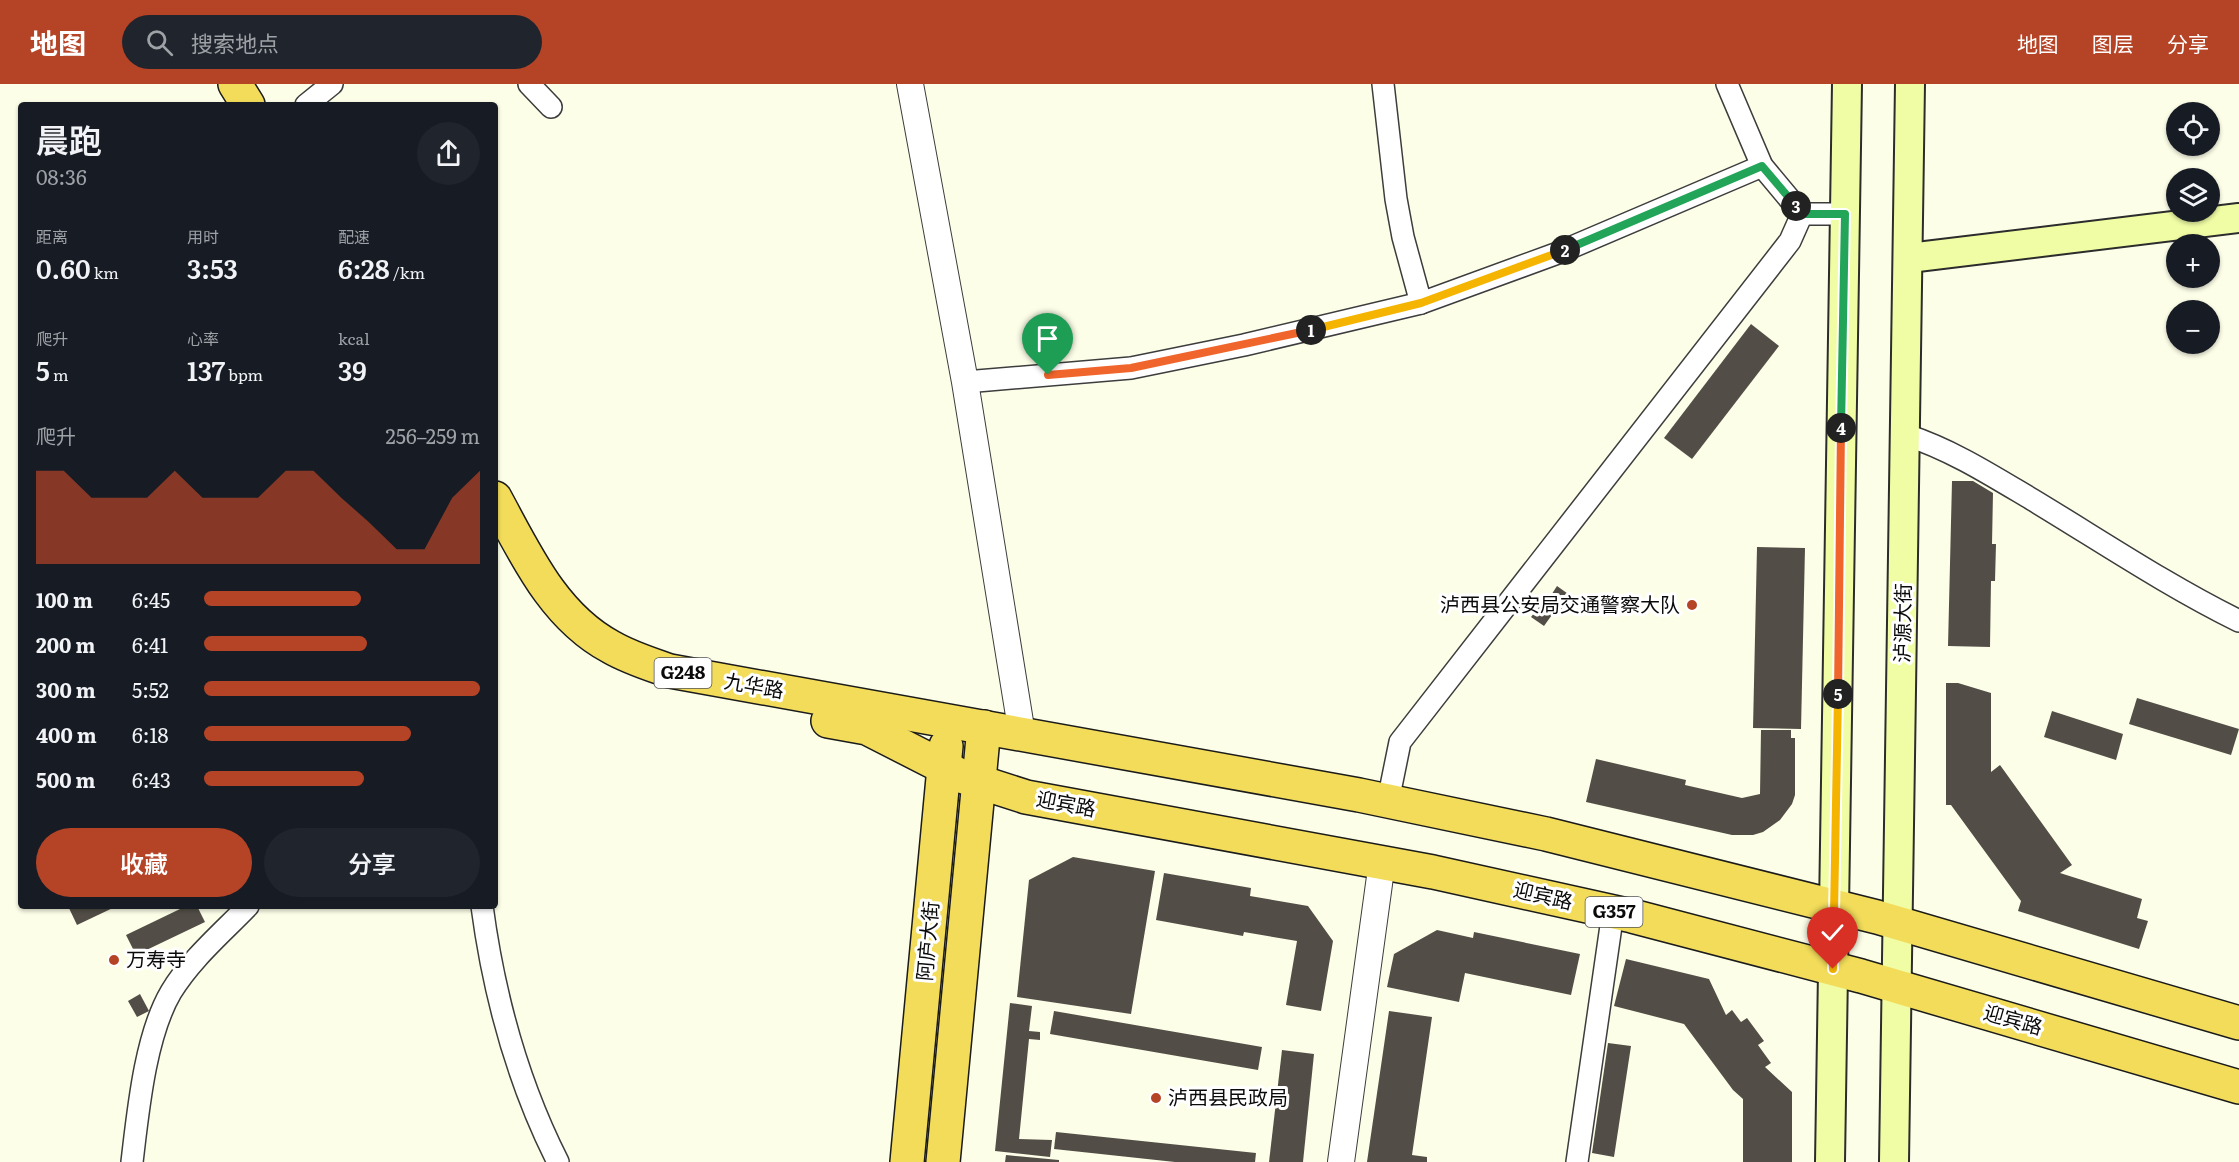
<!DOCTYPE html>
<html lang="zh">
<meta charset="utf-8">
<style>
body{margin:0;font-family:Literata,"Noto Sans SC",serif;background:#20242c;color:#f1f3f6;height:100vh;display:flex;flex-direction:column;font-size:22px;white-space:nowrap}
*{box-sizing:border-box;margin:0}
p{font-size:20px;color:#9ea1a6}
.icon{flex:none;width:33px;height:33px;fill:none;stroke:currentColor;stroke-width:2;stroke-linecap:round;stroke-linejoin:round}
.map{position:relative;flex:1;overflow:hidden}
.drawer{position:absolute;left:18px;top:18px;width:480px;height:807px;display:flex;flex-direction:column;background:#171b24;border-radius:6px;box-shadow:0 2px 4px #0004}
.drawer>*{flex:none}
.fabs{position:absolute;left:2166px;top:18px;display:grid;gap:12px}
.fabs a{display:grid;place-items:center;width:54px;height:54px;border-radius:50%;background:#171b24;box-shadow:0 2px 4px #0004;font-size:30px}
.pin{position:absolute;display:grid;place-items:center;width:51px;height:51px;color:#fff;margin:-62px -26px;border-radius:50% 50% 50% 0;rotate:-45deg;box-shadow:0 0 6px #0007}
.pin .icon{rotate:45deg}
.km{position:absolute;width:30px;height:30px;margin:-15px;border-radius:50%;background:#222;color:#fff;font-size:16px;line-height:30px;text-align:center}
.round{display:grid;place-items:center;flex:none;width:63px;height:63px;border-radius:32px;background:#20242c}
.headline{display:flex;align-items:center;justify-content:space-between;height:102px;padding:0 18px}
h1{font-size:33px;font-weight:600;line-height:45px}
.figures{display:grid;grid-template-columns:repeat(3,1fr);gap:9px;height:102px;padding:6px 18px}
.figures div{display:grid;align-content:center}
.figures b{font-size:26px;font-weight:600}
.figures small{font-size:16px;font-weight:400}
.figures p{font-size:16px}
.chart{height:168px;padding:12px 18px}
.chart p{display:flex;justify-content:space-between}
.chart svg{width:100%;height:108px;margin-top:6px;fill:#b54427;opacity:.7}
.button{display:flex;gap:12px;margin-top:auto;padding:12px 18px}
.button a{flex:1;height:69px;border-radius:36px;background:#b54427;color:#fff;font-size:24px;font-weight:600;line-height:69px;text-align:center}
.button a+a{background:#20242c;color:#f1f3f6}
ul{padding:0 18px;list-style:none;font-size:20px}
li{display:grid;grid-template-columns:96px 72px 1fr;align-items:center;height:45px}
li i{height:15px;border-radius:8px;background:#b54427}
header{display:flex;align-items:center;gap:36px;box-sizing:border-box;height:84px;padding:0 30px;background:#b54427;color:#fff}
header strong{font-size:28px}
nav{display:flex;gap:33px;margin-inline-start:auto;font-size:21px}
.search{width:420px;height:54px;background:#20242c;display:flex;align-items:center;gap:15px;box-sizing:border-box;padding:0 21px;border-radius:33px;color:#9ea1a6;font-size:22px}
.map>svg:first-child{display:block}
.building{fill:#524e47}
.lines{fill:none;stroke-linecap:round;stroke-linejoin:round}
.minor-casing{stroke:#3d3d3d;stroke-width:24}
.tertiary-casing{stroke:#3d3d3d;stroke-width:28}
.secondary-casing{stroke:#2c2c2c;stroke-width:32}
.trunk-casing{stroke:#1b1b1b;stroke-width:36}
.minor{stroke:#fff;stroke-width:21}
.tertiary{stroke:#fff;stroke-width:26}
.secondary{stroke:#f0fda4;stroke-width:28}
.trunk{stroke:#f2dc5a;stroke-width:33}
.split-1-casing{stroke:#fff;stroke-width:12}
.split-2-casing{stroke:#fff;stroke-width:12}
.split-3-casing{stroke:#fff;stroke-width:12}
.split-4-casing{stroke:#fff;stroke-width:12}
.split-5-casing{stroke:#fff;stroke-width:12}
.split-6-casing{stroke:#fff;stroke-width:12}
.split-1{stroke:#f0652b;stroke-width:8}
.split-2{stroke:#f5b400;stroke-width:8}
.split-3{stroke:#22a559;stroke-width:8}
.split-4{stroke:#22a559;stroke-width:8}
.split-5{stroke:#f0652b;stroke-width:8}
.split-6{stroke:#f5b400;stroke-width:8}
.poi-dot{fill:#b54427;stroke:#fff;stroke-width:2}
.labels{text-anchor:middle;stroke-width:6;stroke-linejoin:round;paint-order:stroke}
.shield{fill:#fff;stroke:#545454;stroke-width:1.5}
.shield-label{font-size:18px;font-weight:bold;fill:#0a0a0a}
.poi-label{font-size:20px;fill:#0a0a0a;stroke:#fff;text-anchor:start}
.street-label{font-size:20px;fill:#0a0a0a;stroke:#fff}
</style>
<header>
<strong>地图</strong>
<div class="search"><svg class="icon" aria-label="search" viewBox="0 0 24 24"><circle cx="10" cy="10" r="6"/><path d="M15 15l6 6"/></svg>搜索地点</div>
<nav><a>地图</a><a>图层</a><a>分享</a></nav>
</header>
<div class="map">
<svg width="2239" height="1078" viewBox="0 0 2239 1078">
<rect width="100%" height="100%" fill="#fdfee8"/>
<!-- building -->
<g class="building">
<path d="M 1751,240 L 1779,262 L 1692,375 L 1664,354 Z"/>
<path d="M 1952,397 L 1973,397 L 1993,409 L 1992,460 L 1996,460 L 1995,497 L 1991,497 L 1990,563 L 1948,562 Z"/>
<path d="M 1757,463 L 1805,464 L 1801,645 L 1753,644 Z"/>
<path d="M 1557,502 L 1571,512 L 1559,529 L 1546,519 Z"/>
<path d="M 1542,519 L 1554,528 L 1544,542 L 1531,533 Z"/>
<path d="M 1946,599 L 1958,599 L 1991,609 L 1991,688 L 2000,681 L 2072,781 L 2060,789 L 2142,815 L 2137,834 L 2148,837 L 2139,865 L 2018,827 L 2021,817 L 1951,721 L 1946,721 Z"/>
<path d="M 2137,614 L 2239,645 L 2231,671 L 2129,640 Z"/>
<path d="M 2052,627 L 2123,650 L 2116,676 L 2044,653 Z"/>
<path d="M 1761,646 L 1791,646 L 1791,654 L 1795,654 L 1795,711 L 1792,720 L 1780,736 L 1763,748 L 1753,751 L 1732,751 L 1586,718 L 1596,675 L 1686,696 L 1685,701 L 1742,714 L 1760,710 Z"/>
<path d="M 1073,773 L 1155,787 L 1131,930 L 1017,913 L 1029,796 Z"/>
<path d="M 1164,789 L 1251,804 L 1250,812 L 1308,822 L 1333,857 L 1321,927 L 1286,921 L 1297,857 L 1244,848 L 1243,852 L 1156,836 Z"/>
<path d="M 68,822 L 117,822 L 77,841 Z"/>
<path d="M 179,822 L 197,822 L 205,838 L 136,871 L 126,851 L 180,825 Z"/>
<path d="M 1437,846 L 1473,854 L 1474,848 L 1580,870 L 1571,911 L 1465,889 L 1459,918 L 1387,903 L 1394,870 Z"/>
<path d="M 1626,875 L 1709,895 L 1726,931 L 1732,926 L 1741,938 L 1747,934 L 1764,957 L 1758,961 L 1771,979 L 1765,983 L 1792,1008 L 1792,1078 L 1743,1078 L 1743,1015 L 1733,1006 L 1684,940 L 1614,922 Z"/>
<path d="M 140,910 L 149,927 L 137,933 L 128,917 Z"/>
<path d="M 1010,919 L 1032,922 L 1029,947 L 1040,948 L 1040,956 L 1029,955 L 1019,1055 L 1052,1056 L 1050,1073 L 995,1067 Z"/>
<path d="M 1054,927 L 1262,963 L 1258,986 L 1050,950 Z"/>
<path d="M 1389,927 L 1432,933 L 1412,1071 L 1427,1073 L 1427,1078 L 1367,1078 Z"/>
<path d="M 1608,959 L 1631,962 L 1614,1073 L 1592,1069 Z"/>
<path d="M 1282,966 L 1314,970 L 1303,1078 L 1269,1078 Z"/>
<path d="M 1056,1048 L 1256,1069 L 1255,1078 L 1175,1078 L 1054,1065 Z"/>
<path d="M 1006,1071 L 1059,1076 L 1059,1078 L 1005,1078 Z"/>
</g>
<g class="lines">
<!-- minor casing -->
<g class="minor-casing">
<g id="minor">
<path d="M 529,0 L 551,23"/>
<path d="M 1383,0 L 1396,115 L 1403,153 L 1421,219"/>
<path d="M 1727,0 L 1762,82 L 1802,130"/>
<path d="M 306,21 L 332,0"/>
<path d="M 1802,130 L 1845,130"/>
<path d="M 965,298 L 1131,284 L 1244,261 L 1421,219 L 1558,169 L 1762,82"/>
<path d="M 1906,351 C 1952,366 1991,391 2033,416 C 2101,457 2168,502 2239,537"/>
<path d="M 1388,717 L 1400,658 L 1790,157 L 1802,130"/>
<path d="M 482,822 C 494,912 517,997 558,1078"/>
<path d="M 132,1078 C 138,1028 145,952 171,908 C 191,875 222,849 248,822"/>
<path d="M 1577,1078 L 1613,828"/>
</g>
</g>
<!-- tertiary casing -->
<g class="tertiary-casing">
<g id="tertiary">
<path d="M 910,0 L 965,298 L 1022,650"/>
<path d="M 1341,1078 L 1382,778"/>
</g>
</g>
<!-- secondary casing -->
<g class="secondary-casing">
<g id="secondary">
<path d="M 1909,174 L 2239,134"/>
<path d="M 1830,1078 L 1847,0"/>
<path d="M 1894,1078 L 1910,0"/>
</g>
</g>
<!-- trunk casing -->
<g class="trunk-casing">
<g id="trunk">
<path d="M 235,0 L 248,21"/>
<path d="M 495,414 C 525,469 553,532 611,563 C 630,574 650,580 670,587 L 1359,711 L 1546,750 L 1877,833 L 2239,939"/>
<path d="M 828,637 L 867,644 L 961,692 L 1026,713 L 1433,788 L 1632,832 L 1861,892 L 2239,1003"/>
<path d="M 907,1078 L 946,662"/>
<path d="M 943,1078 L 984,643"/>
</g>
</g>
<!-- minor -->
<use href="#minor" class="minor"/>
<!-- tertiary -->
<use href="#tertiary" class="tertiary"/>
<!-- secondary -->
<use href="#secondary" class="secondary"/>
<!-- trunk -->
<use href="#trunk" class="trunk"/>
</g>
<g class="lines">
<!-- split-1 casing -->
<g class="split-1-casing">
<path id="split-1" d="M 1048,291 L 1131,284 L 1311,246"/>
</g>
<!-- split-2 casing -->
<g class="split-2-casing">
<path id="split-2" d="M 1311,246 L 1421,219 L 1565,166"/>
</g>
<!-- split-3 casing -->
<g class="split-3-casing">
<path id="split-3" d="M 1565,166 L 1762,82 L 1796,122"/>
</g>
<!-- split-4 casing -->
<g class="split-4-casing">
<path id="split-4" d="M 1796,122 L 1802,130 L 1845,130 L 1841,344"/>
</g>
<!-- split-5 casing -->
<g class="split-5-casing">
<path id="split-5" d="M 1838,610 L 1841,344"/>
</g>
<!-- split-6 casing -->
<g class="split-6-casing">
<path id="split-6" d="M 1833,885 L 1838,610"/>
</g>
<!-- split-1 -->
<use href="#split-1" class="split-1"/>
<!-- split-2 -->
<use href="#split-2" class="split-2"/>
<!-- split-3 -->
<use href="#split-3" class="split-3"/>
<!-- split-4 -->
<use href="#split-4" class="split-4"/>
<!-- split-5 -->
<use href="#split-5" class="split-5"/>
<!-- split-6 -->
<use href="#split-6" class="split-6"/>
</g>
<!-- markers -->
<g class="poi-dot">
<circle cx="1692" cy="521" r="6"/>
<circle cx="114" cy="876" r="6"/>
<circle cx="1156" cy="1014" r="6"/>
</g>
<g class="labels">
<!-- shield labels -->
<g class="shield">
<rect x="654.5" y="574" width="57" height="30" rx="4.5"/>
<rect x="1585.5" y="813" width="57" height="30" rx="4.5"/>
</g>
<g class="shield-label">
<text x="683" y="595">G248</text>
<text x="1614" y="834">G357</text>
</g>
<!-- poi labels -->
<g class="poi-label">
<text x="1680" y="528" text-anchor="end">泸西县公安局交通警察大队</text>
<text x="126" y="883">万寿寺</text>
<text x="1168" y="1021">泸西县民政局</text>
</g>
<!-- street labels -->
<g class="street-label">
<text transform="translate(1903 539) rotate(-89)" y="7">泸源大街</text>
<text transform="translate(754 602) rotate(10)" y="7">九华路</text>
<text transform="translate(1066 720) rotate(11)" y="7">迎宾路</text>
<text transform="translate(1543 812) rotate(13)" y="7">迎宾路</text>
<text transform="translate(928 857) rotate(-85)" y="7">阿庐大街</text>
<text transform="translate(2013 936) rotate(16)" y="7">迎宾路</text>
</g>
</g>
</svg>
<div class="fabs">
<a><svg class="icon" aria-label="locate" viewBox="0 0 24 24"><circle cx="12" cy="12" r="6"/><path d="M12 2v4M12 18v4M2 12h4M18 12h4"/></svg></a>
<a><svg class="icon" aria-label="layers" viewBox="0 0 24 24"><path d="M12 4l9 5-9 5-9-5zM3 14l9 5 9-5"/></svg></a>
<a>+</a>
<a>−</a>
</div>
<div class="pin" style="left:1048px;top:291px;background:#1e9e55"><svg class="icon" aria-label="arrive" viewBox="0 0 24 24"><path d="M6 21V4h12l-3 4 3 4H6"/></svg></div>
<div class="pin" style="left:1833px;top:885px;background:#d93025"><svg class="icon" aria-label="check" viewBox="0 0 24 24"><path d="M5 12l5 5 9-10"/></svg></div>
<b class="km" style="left:1311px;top:246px">1</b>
<b class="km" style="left:1565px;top:166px">2</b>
<b class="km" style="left:1796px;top:122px">3</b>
<b class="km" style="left:1841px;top:344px">4</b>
<b class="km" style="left:1838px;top:610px">5</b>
<section class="drawer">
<div class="headline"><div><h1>晨跑</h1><p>08:36</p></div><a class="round"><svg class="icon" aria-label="share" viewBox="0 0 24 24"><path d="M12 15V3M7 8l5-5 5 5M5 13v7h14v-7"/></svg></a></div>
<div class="figures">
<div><p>距离</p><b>0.60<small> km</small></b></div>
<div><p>用时</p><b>3:53</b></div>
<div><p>配速</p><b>6:28<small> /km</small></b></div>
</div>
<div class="figures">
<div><p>爬升</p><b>5<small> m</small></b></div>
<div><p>心率</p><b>137<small> bpm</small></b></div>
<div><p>kcal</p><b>39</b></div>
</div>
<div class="chart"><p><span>爬升</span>256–259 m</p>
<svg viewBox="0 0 160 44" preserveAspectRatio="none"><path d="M0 44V6L10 6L20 17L30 17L40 17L50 6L60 17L70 17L80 17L90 6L100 6L110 17L120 27L130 38L140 38L150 17L160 6V44z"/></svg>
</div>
<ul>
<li><b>100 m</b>6:45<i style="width:57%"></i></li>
<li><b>200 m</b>6:41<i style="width:59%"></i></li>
<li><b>300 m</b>5:52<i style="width:100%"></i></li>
<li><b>400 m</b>6:18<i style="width:75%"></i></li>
<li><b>500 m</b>6:43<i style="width:58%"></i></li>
</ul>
<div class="button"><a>收藏</a><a>分享</a></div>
</section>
</div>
